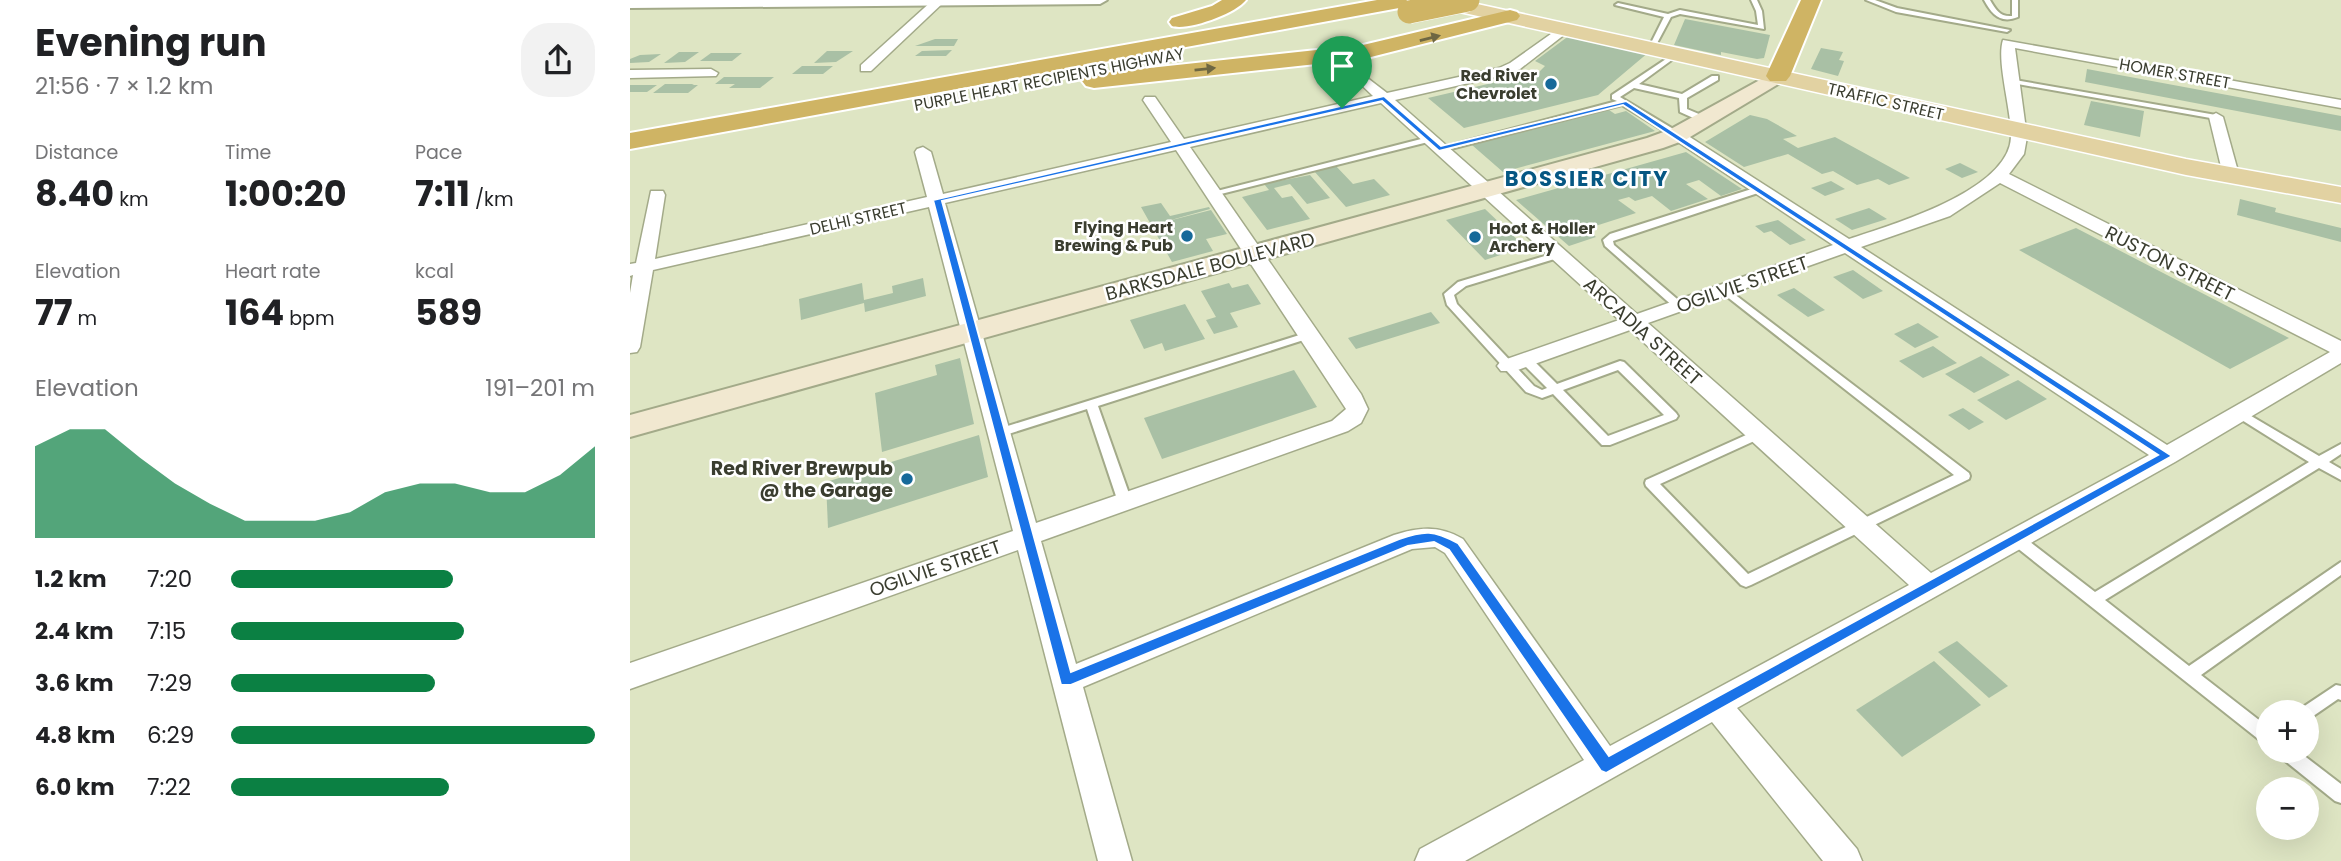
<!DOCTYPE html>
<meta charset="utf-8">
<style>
body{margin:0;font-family:Poppins,sans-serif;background:#f2f2f2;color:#202124;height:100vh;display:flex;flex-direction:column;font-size:26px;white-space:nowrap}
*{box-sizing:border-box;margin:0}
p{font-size:23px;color:#757577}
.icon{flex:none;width:38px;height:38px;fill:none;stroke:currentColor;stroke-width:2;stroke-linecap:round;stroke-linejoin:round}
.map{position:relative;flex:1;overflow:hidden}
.drawer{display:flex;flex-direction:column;background:#fff;width:630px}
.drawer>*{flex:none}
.tools{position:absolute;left:1626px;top:700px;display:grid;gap:14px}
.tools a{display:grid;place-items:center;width:63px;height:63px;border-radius:50%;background:#fff;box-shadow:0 7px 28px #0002;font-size:35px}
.pin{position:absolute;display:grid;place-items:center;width:60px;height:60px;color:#fff;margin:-72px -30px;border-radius:50% 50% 50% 0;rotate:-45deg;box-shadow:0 0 7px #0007}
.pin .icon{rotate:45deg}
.round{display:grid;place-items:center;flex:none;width:74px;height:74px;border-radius:28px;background:#f2f2f2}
.summary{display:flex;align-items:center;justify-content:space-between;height:119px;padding:0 35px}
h1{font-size:38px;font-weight:700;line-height:52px}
.figures{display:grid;grid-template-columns:repeat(3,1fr);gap:10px;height:119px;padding:7px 35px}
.figures div{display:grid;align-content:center}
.figures b{font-size:35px;font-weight:700}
.figures small{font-size:19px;font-weight:400}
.figures p{font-size:19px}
.chart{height:196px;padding:14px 35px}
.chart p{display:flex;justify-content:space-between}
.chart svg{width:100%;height:126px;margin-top:7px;fill:#0b8043;opacity:.7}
ul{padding:0 35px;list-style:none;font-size:23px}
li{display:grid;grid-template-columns:112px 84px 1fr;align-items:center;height:52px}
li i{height:18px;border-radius:9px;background:#0b8043}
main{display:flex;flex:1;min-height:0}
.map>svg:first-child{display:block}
.building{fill:#a9c0a5}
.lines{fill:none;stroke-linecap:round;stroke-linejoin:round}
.service-casing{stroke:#a3aa89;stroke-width:4}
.minor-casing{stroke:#a3aa89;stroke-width:3}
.tertiary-casing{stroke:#a3aa89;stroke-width:4}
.secondary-casing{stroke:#a3aa89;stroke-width:4}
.primary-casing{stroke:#fff;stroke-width:3}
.motorway-casing{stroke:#fff;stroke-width:4}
.service{fill:#fff;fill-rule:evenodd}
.minor{fill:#fff;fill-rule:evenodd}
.tertiary{fill:#fff;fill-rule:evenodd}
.secondary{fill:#f1e8d0;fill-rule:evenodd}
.primary{fill:#e2d2a2;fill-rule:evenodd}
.motorway{fill:#cfb464;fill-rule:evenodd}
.motorway-bridge-casing{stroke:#fff;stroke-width:24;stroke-linecap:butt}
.motorway-bridge{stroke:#cfb464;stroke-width:23}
.oneway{fill:#6e6742}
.route{fill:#1a73e8;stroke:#fff;stroke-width:2;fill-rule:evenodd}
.poi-dot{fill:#16699a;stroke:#fff;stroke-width:2.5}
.labels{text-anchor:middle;stroke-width:5;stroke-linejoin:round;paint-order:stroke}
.far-street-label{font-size:16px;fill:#3a3d2f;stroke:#fff}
.far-poi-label{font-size:16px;font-weight:bold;fill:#3a3d2f;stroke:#fff;text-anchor:end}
.street-label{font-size:19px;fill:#3a3d2f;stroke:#fff}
.poi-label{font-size:19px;font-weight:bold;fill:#3a3d2f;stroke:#fff;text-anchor:end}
.far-district-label{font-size:21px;font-weight:bold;letter-spacing:2px;fill:#065783;stroke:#fff}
</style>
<main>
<section class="drawer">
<div class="summary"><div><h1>Evening run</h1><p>21:56 · 7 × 1.2 km</p></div><a class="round"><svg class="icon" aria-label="share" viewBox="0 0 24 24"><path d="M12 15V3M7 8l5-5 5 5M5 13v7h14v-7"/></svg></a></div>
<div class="figures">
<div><p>Distance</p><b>8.40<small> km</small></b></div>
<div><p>Time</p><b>1:00:20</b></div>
<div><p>Pace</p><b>7:11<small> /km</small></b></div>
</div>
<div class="figures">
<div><p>Elevation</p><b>77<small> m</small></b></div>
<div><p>Heart rate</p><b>164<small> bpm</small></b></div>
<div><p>kcal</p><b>589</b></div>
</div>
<div class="chart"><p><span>Elevation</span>191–201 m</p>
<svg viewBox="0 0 160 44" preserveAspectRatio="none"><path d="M0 44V12L10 6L20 6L30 16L40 25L50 32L60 38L70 38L80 38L90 35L100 28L110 25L120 25L130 28L140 28L150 22L160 12V44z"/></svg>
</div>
<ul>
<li><b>1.2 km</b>7:20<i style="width:61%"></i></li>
<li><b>2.4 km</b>7:15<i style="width:64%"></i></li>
<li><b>3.6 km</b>7:29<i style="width:56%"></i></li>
<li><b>4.8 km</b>6:29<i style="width:100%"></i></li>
<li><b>6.0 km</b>7:22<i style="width:60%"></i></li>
</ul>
</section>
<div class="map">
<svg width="1711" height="861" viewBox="0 0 1711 861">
<rect width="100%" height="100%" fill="#dee5c3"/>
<!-- building -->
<g class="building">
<path d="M 1055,19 L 1140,35 L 1134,58 L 1127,59 L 1091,52 L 1091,55 L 1044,45 Z"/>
<path d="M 940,35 L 1019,52 L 968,95 L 834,128 L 798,98 L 909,72 L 915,66 L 905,61 Z"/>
<path d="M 305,39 L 328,39 L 324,46 L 285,46 Z"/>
<path d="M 1191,48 L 1213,52 L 1209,60 L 1214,61 L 1208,76 L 1181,69 Z"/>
<path d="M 322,50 L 316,56 L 285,56 L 292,51 Z"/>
<path d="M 197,51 L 223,51 L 206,62 L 184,63 Z"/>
<path d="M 49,52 L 69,52 L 55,62 L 34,63 Z"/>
<path d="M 81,53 L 112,53 L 102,61 L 70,61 Z"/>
<path d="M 31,54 L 19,62 L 0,63 L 0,59 L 10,55 Z"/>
<path d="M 172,66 L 203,66 L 193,74 L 162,74 Z"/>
<path d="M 1457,69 L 1711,116 L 1711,131 L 1455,82 Z"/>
<path d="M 94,77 L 144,77 L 130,88 L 99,88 L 105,84 L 85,84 Z"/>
<path d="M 35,84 L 64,84 L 62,85 L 68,85 L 58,93 L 23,93 Z"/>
<path d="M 0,85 L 27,85 L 17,92 L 0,92 Z"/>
<path d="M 1461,101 L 1514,111 L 1510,137 L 1454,125 Z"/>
<path d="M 979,110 L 985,114 L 996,111 L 1025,131 L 873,172 L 842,145 Z"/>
<path d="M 1120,115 L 1137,119 L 1167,136 L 1153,139 L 1168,148 L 1205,137 L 1280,178 L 1259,185 L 1248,179 L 1227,185 L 1203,171 L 1192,174 L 1158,154 L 1114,167 L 1075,142 Z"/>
<path d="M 1056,152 L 1112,189 L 1091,196 L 1069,180 L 1056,184 L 1078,199 L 1041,211 L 1022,196 L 1005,201 L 999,197 L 988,200 L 1006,213 L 956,229 L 966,237 L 939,246 L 886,200 Z"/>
<path d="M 1330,163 L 1348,172 L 1332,178 L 1315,169 Z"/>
<path d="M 705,165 L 723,184 L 744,179 L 760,195 L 716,207 L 684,171 Z"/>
<path d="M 680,175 L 700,198 L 677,204 L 660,184 L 644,188 L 652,198 L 662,196 L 680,219 L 637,230 L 612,197 L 639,190 L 634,184 Z"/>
<path d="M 1201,181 L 1215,189 L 1195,196 L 1181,188 Z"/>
<path d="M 1610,199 L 1646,208 L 1645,212 L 1711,228 L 1711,242 L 1607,215 Z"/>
<path d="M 531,203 L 540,216 L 579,207 L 580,209 L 534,222 L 581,210 L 597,234 L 576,239 L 583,251 L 542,262 L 511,207 Z"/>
<path d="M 1239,208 L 1257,219 L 1222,230 L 1205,219 Z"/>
<path d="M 855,209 L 895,247 L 855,260 L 816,220 Z"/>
<path d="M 1148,220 L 1176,240 L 1160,245 L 1141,231 L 1134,233 L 1125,226 Z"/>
<path d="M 1446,228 L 1659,338 L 1600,369 L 1389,250 Z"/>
<path d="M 1223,270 L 1253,291 L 1233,299 L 1203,277 Z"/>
<path d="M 293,278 L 296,296 L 235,312 L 234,303 L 171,320 L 169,299 L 232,283 L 234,300 L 263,293 L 262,286 Z"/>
<path d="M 599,283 L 602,288 L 618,284 L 631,304 L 600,313 L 608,327 L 584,334 L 576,320 L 586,317 L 571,291 Z"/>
<path d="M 1164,288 L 1195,310 L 1178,317 L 1147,295 Z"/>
<path d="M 555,304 L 575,339 L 535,351 L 532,343 L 514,349 L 500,320 Z"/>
<path d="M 801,312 L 810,323 L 726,349 L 718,338 Z"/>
<path d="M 1288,323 L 1309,337 L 1285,348 L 1264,334 Z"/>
<path d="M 1303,346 L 1327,363 L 1293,378 L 1269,361 Z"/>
<path d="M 1351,356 L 1380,375 L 1344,393 L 1315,374 Z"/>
<path d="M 330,358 L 344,424 L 252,452 L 245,393 L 307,375 L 305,365 Z"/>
<path d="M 664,370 L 687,407 L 532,459 L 514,418 Z"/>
<path d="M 1388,380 L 1417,399 L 1376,420 L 1347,400 Z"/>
<path d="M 1333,408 L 1354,422 L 1339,430 L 1318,415 Z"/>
<path d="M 349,435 L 358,477 L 198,528 L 196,482 Z"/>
<path d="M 1327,641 L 1378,686 L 1359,698 L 1308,652 Z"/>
<path d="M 1304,661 L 1351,705 L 1272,757 L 1226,710 Z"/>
</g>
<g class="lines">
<!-- service casing -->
<g class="service-casing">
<g id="service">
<path d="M 1121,0 L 1127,0 L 1132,11 L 1134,29 L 1050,14 L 1041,17 L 1025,47 L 1022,49 L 1019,47 L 1034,17 L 985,5 L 988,3 L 1038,14 L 1050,10 L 1128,25 L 1126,11 Z"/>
<path d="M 1236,0 L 1245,0 L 1267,8 L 1380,30 L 1377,32 L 1266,12 Z"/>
<path d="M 1354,0 L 1360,0 C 1366,10 1370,17 1382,16 L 1382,0 L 1388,0 L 1388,17 C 1371,24 1362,15 1354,0 Z"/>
<path d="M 1048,51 L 1052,53 L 1050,54 L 1009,84 L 1052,94 L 1082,76 L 1088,76 L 1088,80 L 1057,98 L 1057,109 L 1076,117 L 1076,121 L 1070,121 L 1050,112 L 1049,98 L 1004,88 L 990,97 L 1050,133 L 1050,137 L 1044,137 L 992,105 L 809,152 L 805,149 L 987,101 L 982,99 L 982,95 Z"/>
<path d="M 1379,79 L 1586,115 L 1590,117 L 1586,119 L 1382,83 L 1378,81 Z"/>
<path d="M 799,137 L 802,137 L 802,141 L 583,196 L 579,193 Z"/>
<path d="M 1131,186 L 1134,187 L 1134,191 L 983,241 L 984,245 L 1053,304 L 1054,306 L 1053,308 L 1045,308 L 975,246 L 973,240 L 980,234 Z"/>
<path d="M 928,252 L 931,253 L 931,257 L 836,286 L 824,295 L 827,304 L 904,386 L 912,390 L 917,388 L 892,363 L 890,360 L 892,357 L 900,357 L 927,384 L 990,361 L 994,362 L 1046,413 L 1048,416 L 1046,419 L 980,445 L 972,445 L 923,394 L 912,398 L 896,392 L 817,305 L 814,294 L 828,282 ZM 988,370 L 1034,415 L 978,436 L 933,390 Z"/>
<path d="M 1095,287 L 1339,473 L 1340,476 L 1339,479 L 1121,585 L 1116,587 L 1111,585 L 1016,486 L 1015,483 L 1016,480 L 1125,431 L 1133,431 L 1135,434 L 1133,437 L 1030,484 L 1118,574 L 1324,475 L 1091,292 L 1091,288 Z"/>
<path d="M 679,332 L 683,333 L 684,335 L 683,337 L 468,406 L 502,502 L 500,505 L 490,505 L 488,502 L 457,409 L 369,437 L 363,433 L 365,430 Z"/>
<path d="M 1611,410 L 1689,456 L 1711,444 L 1711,454 L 1699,462 L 1711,469 L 1711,480 L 1689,468 L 1475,600 L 1559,666 L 1711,562 L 1711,575 L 1571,675 L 1638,727 L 1638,745 L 1632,742 L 1381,543 L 1379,539 L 1381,535 L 1386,534 L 1391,535 L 1465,592 L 1679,462 L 1607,417 L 1605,414 L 1607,411 Z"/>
<path d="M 1706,685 L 1711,686 L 1711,700 L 1708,699 L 1676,721 L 1676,712 L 1669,712 L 1670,709 Z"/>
<path d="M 1647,751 L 1668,751 L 1711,784 L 1711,803 L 1705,801 L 1649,756 Z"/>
</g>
</g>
<!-- minor casing -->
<g class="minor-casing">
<g id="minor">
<path d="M 303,0 L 315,1 L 241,71 L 231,71 L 231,65 Z"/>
<path d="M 935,24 L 941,28 L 939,31 L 890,69 L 878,74 L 765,100 L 1007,314 L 1203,245 L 1042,138 L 1039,135 L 1042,132 L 1052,132 L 1219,239 C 1261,225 1379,191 1381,137 C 1382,112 1366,61 1373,40 L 1711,100 L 1711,108 L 1385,48 L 1397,137 L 1394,154 L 1379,174 L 1711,341 L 1711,363 L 1545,462 L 1107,708 L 1227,849 L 1232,861 L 1193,861 L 1082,722 L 835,861 L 785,861 L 790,849 L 954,760 L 815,553 L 805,547 L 782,549 L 453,687 L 502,861 L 468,861 L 388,550 L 0,689 L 0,663 L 383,531 L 299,207 L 23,270 L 10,347 L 7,352 L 0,353 L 0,293 L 3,275 L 0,276 L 0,264 L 6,263 L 21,191 L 33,191 L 35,195 L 25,259 L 297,197 L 285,152 L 287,149 L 293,147 L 301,152 L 313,194 L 541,142 L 513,100 L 515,97 L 525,97 L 554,139 L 743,96 L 720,74 L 727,70 L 757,93 L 869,68 L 880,63 ZM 751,103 L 989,320 L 871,361 L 867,366 L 871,371 L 885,371 L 1000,330 L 1279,585 L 980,746 L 833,539 C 809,525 789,527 764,535 L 446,664 L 411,541 L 718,431 L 731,423 L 738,409 L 731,394 L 560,147 ZM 546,150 L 716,409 L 702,421 L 406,523 L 315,203 ZM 1370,183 L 1700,352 L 1537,445 L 1231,247 L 1320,216 ZM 1215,253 L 1519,455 L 1301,573 L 1018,323 Z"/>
<path d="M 81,69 L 88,73 L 86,76 L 0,78 L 0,70 Z"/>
<path d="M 1586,113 L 1593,117 L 1609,175 L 1607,178 L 1601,180 L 1593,175 L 1579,117 Z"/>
</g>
</g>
<!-- tertiary casing -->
<g class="tertiary-casing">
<path id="tertiary" d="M 0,0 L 477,0 L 470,4 L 0,8 Z"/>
</g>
<!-- secondary casing -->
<g class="secondary-casing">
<path id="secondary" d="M 1148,70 L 1155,72 L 1158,76 L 1155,80 L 1055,140 L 1033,148 L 0,437 L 0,415 L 1017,138 L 1039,130 Z"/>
</g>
<!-- primary casing -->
<g class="primary-casing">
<path id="primary" d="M 794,0 L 829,0 L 1556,159 L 1711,187 L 1711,203 L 1556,175 L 803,6 Z"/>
</g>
<!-- motorway casing -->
<g class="motorway-casing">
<g id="motorway">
<path d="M 592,0 L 616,0 C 605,14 558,31 542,26 L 539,22 L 542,18 L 582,6 Z"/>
<path d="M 747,0 L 790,0 L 787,4 L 780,6 L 0,149 L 0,133 Z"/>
<path d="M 1171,0 L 1191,0 L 1160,76 L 1156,81 L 1140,81 L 1136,76 Z"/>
<path d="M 880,10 L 887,12 L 890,16 L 887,20 L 733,59 L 464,88 L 456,86 L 452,81 L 456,76 L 464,74 L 733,45 Z"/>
</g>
</g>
<!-- service -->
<use href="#service" class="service"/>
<!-- minor -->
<use href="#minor" class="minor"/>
<!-- tertiary -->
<use href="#tertiary" class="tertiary"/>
<!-- secondary -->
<use href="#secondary" class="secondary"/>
<!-- primary -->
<use href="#primary" class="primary"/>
<!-- motorway -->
<use href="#motorway" class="motorway"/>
<!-- motorway-bridge casing -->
<g class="motorway-bridge-casing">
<path id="motorway-bridge" d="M 779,12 L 838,0"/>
</g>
<!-- motorway-bridge -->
<use href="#motorway-bridge" class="motorway-bridge"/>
</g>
<!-- one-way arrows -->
<defs><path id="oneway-solid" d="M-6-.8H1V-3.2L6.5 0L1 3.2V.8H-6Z" transform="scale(1.75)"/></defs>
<g class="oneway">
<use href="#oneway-solid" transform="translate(800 38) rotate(-14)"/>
<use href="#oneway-solid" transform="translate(575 69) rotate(-6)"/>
</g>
<!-- route -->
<path class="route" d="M 754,96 L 811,146 L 996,101 L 1542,456 L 976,773 L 971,771 L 819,550 L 804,542 L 778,546 L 441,685 L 431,685 L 303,200 ZM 752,101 L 809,151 L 993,105 L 1528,455 L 979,756 L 828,543 C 803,530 795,530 769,539 L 441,672 L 312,201 Z"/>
<!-- markers -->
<g class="poi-dot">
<circle cx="921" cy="84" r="7"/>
<circle cx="557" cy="236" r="7"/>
<circle cx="845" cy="237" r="7"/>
<circle cx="277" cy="479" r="7"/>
</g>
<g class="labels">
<!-- far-street labels -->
<g class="far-street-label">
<text transform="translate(1545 73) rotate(10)" y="6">HOMER STREET</text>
<text transform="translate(419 79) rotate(-11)" y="6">PURPLE HEART RECIPIENTS HIGHWAY</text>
<text transform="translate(1256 101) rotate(13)" y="6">TRAFFIC STREET</text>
<text transform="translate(228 218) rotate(-13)" y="6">DELHI STREET</text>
</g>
<!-- far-poi labels -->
<g class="far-poi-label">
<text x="907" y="81">Red River<tspan x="907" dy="18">Chevrolet</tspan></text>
<text x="543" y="233">Flying Heart<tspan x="543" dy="18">Brewing &amp; Pub</tspan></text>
<text x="859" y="234" text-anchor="start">Hoot &amp; Holler<tspan x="859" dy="18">Archery</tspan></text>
</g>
<!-- street labels -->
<g class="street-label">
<text transform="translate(1540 263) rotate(27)" y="7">RUSTON STREET</text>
<text transform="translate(580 266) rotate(-15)" y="7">BARKSDALE BOULEVARD</text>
<text transform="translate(1112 284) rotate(-19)" y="7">OGILVIE STREET</text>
<text transform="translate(1013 331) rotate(42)" y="7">ARCADIA STREET</text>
<text transform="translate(305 568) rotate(-19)" y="7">OGILVIE STREET</text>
</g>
<!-- poi labels -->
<g class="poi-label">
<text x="263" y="475">Red River Brewpub<tspan x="263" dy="22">@ the Garage</tspan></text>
</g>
<!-- far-district labels -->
<g class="far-district-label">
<text x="957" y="186">BOSSIER CITY</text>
</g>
</g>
</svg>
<div class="tools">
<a>+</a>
<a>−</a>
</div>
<div class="pin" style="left:712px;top:108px;background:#1e9e55"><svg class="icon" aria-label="arrive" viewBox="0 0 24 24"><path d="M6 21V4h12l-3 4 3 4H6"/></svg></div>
</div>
</main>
